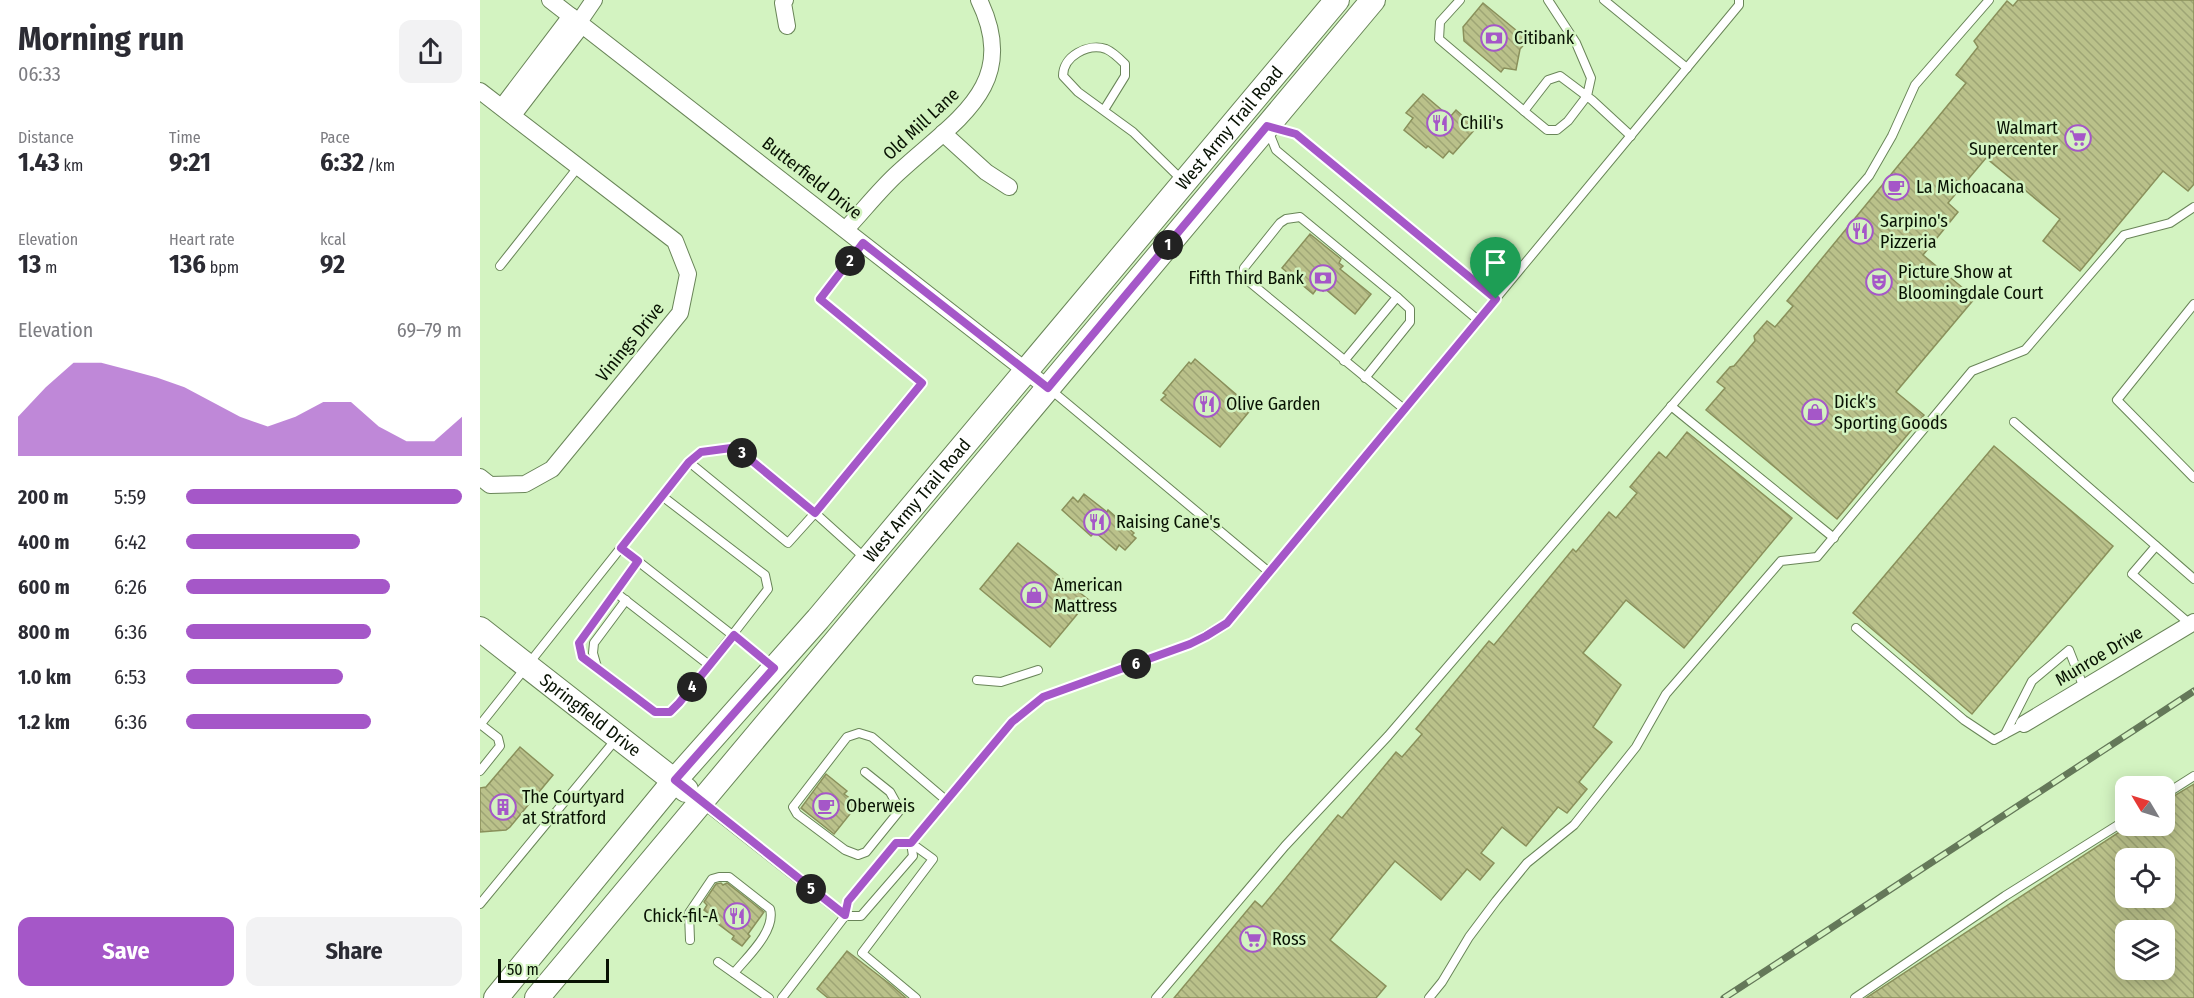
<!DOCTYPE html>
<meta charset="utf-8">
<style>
body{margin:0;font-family:"Fira Sans Condensed",sans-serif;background:#f2f2f3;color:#2b2b33;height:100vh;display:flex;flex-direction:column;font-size:22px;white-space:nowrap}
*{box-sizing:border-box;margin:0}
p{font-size:20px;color:#7c7c81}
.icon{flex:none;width:33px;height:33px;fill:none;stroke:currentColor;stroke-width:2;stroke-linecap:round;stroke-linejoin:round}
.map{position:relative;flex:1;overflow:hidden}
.panel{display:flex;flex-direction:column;background:#fff;width:480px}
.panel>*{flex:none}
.needle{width:39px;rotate:308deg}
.fabs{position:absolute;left:1635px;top:776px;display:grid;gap:12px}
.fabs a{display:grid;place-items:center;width:60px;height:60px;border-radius:12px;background:#fff;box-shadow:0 3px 15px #0003;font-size:30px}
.scale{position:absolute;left:18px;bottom:15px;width:111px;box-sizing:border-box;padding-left:6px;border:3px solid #081203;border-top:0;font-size:16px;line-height:21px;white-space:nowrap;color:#081203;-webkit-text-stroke:4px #d3f3c1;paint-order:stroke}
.pin{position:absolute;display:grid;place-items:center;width:51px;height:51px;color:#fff;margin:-62px -26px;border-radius:50% 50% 50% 0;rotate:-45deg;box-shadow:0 0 6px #0007}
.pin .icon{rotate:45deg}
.km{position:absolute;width:30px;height:30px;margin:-15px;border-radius:50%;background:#222;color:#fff;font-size:16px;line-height:30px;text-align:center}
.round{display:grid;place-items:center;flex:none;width:63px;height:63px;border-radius:12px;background:#f2f2f3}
.summary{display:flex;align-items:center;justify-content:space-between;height:102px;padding:0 18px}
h1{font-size:33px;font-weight:700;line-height:45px}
.stats{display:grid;grid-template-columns:repeat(3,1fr);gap:9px;height:102px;padding:6px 18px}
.stats div{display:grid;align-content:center}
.stats b{font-size:26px;font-weight:700}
.stats small{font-size:16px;font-weight:400}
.stats p{font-size:16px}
.chart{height:168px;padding:12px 18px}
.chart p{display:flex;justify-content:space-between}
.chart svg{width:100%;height:108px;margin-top:6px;fill:#a557c8;opacity:.7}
.action{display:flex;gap:12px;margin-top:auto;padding:12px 18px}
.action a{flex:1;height:69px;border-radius:12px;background:#a557c8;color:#fff;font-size:24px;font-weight:700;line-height:69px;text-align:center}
.action a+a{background:#f2f2f3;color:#2b2b33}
ul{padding:0 18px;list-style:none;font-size:20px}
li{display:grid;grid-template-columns:96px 72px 1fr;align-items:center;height:45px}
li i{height:15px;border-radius:8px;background:#a557c8}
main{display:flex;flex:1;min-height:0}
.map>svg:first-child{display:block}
.building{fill:url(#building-back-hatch);stroke:#8a905b;stroke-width:1.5;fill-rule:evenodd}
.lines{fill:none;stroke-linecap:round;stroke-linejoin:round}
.lane-casing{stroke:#698558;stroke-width:10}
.street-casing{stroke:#698558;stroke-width:18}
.secondary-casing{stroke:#698558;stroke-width:26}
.lane{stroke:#fff;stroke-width:8}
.street{stroke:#fff;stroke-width:16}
.secondary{stroke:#fff;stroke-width:24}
.rail-casing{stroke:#647859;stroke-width:7}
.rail{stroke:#d3f3c1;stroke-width:4.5;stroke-dasharray:14;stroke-linecap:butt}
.route-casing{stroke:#fff;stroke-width:12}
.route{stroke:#a557c8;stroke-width:8}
.labels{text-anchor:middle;stroke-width:5;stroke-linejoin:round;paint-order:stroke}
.poi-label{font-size:18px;fill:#081203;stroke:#d3f3c1;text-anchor:start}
.street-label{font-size:18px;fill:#081203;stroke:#d3f3c1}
</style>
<main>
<section class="panel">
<div class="summary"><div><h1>Morning run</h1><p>06:33</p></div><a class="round"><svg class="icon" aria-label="share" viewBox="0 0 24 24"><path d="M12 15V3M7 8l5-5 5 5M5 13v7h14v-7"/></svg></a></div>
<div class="stats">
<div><p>Distance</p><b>1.43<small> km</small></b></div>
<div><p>Time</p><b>9:21</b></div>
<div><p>Pace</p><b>6:32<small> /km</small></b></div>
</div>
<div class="stats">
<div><p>Elevation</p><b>13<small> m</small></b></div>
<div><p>Heart rate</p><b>136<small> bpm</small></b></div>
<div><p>kcal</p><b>92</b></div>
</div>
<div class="chart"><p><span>Elevation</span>69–79 m</p>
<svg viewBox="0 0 160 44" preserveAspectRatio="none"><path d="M0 44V28L10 16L20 6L30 6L40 9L50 12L60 16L70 22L80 28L90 32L100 28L110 22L120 22L130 32L140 38L150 38L160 28V44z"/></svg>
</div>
<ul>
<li><b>200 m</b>5:59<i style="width:100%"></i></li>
<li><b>400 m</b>6:42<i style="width:63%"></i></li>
<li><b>600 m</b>6:26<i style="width:74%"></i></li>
<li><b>800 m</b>6:36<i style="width:67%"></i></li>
<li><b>1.0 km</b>6:53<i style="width:57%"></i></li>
<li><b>1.2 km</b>6:36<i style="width:67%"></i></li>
</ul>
<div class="action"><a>Save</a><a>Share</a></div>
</section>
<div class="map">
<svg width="1714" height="998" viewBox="0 0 1714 998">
<defs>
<pattern id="building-back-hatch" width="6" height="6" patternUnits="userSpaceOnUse" patternTransform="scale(1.5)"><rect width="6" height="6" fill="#bac18a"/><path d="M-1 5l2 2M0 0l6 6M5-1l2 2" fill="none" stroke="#9ea575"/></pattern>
</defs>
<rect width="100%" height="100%" fill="#d3f3c1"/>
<!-- building -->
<g class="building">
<path d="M 1538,0 L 1714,0 L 1714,184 L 1708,191 L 1683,171 L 1600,271 L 1563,241 L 1580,219 L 1506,158 L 1468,203 L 1478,212 L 1443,255 L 1495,298 L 1416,392 L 1444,415 L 1357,519 L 1226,410 L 1245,388 L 1237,382 L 1250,367 L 1254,366 L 1275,341 L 1274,336 L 1287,321 L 1295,327 L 1313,306 L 1307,301 L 1486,83 L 1476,75 L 1498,47 L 1494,41 L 1527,1 L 1533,6 Z"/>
<path d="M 1003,3 L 1048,40 L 1040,49 L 1036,70 L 1024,68 L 1021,72 L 984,41 L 983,27 Z"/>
<path d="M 943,94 L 970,117 L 976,110 L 996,128 L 973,154 L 969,151 L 963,158 L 948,146 L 946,148 L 924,130 L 933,118 L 926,113 Z"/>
<path d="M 830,234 L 861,259 L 859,263 L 863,266 L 860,269 L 891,294 L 875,314 L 844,288 L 843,291 L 838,287 L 833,294 L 802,268 Z"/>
<path d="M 715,359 L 772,408 L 740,447 L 681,400 L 686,395 L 683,393 L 709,362 L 711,364 Z"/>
<path d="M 1207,432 L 1312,518 L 1204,648 L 1146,600 L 1103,653 L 1141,685 L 1113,727 L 1132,742 L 1099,782 L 1107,789 L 1087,813 L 1078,807 L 1046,846 L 1022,827 L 1001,853 L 1014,863 L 1000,880 L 987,869 L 961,900 L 915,861 L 850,940 L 906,986 L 896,998 L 694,998 L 775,901 L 782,907 L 858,815 L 862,818 L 916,752 L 922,757 L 942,734 L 936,729 L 1009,641 L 1014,645 L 1093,549 L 1096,552 L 1129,512 L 1136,518 L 1157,493 L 1150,487 L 1179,452 L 1186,458 Z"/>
<path d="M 1514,446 L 1633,546 L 1492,714 L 1373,613 Z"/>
<path d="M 604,494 L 627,512 L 628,510 L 654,533 L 652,535 L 656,538 L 645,550 L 639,545 L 636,550 L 615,532 L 611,536 L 582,510 L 593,497 L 598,502 Z"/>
<path d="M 538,543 L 609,600 L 570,647 L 500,589 Z"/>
<path d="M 40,747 L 73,775 L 30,827 L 26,830 L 0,832 L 0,788 L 6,787 Z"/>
<path d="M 346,774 L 367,791 L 364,794 L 378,804 L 354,834 L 321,808 Z"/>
<path d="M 1714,784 L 1714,998 L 1386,998 L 1650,825 L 1684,825 L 1684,802 ZM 1646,858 L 1684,858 L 1684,897 L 1646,897 ZM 1646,930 L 1684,930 L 1684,969 L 1646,969 Z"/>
<path d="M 241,883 L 243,885 L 247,883 L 284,912 L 268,934 L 270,936 L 262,946 L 252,939 L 254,936 L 234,921 L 236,919 L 224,910 L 227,905 L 224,902 L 236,884 Z"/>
<path d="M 367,951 L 411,985 L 426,998 L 348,998 L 337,989 Z"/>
</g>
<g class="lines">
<!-- lane casing -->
<g class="lane-casing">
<g id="lane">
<path d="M 980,0 L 960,22 L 959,39 L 1044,111"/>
<path d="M 1068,0 L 1096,43 L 1111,78 L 1107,96 L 1088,121 L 1077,130 L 1067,130 L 1044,111 L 1068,80 L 1080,76 L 1112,100 L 1151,136"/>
<path d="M 1124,0 L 1207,68"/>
<path d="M 624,110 L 645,76 L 645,64 C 640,59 633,52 626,49 C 608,43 583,56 583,76 L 598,92 L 653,132 L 702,180"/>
<path d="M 790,127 L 816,134 L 1016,299"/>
<path d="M 788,130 L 796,150 L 998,320"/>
<path d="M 20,266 L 99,166"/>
<path d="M 917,297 L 820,217 L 806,219 L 800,223 L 764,268 L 763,273 L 767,280 L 924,409"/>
<path d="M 1714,304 L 1637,400 L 1714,478"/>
<path d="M 864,361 L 917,297 L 930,309 L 930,322 L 885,378"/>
<path d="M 571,390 L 789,572"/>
<path d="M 1191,406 L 1354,538"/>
<path d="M 1534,422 L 1714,579"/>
<path d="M 209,462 L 308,543 L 335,513 L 442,383 L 340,299 L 383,243"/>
<path d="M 1676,546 L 1652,574 L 1710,624"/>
<path d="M 141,548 L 292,666"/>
<path d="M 158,561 L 135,592 L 229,665 L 288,589 L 285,575 L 182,496"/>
<path d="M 135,592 L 99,643 L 102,657 L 175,712 L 190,712 L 199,703 L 229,665"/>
<path d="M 1376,628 L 1484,720 L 1514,740 L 1544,724"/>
<path d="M 117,667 L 113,653 L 114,643 L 146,600"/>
<path d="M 497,680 L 521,682 L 558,670"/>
<path d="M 0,725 L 209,462 L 221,452 L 251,448 L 260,451 L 335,513 L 386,559"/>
<path d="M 1525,734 L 1552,681 L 1589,650 L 1604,688"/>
<path d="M 0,771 L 20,746 L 18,738 L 0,724"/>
<path d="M 385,772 L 410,792 L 420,810 L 386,852 L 378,855 L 365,850 L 317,814 L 313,807 L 367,737 L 379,733 L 392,737 L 467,801"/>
<path d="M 1684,795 L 1714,776"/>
<path d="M 223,804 L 365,916 L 381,916 L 433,856 L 431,843 L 532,722 L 563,697 L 710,644 L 747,623 L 1259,5 L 1259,0"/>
<path d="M 0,904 L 137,738"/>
<path d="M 210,940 L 209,913 L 232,879 L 239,877 L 249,877 L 290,909 C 296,931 267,957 254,973"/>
<path d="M 238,962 L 289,998"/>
<path d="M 302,998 L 365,916 L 368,901 L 416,843 L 431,843 L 453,859 L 382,953 L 436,998"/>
<path d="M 676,998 L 805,846 L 908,736 L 1389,176 L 1412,136 L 1435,85 L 1509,0"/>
<path d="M 949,998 L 962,982 L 989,937 L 1016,901 L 1047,863 L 1094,825 L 1156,747 L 1186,694 L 1301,561 L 1337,557 L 1492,371 L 1545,350 L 1644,235 L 1690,223 L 1714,207"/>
<path d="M 1375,998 L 1525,896 L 1646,820"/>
</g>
</g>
<!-- street casing -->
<g class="street-casing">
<g id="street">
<path d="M 70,0 L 568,388"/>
<path d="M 305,0 L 303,3 L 307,26"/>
<path d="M 99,22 L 114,0"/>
<path d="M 0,91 L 195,241 L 208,274 L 200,313 L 72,469 L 45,484 L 10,485 L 0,477"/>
<path d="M 22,107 L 91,16"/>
<path d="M 33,115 L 102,25"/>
<path d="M 463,133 L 506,172 L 529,187"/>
<path d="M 366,229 C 384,210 400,189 419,172 C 475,120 541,86 499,0"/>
<path d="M 1544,724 L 1714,622"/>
</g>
</g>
<!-- secondary casing -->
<g class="secondary-casing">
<g id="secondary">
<path id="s1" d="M 0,629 L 206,790"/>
<path id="s2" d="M 16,998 L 195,780 L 338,619 L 857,0"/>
<path d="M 57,998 L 893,0"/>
</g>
</g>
<!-- lane -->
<use href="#lane" class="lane"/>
<!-- street -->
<use href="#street" class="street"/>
<!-- secondary -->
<use href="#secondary" class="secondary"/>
<!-- rail casing -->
<g class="rail-casing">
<path id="rail" d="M 1244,998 L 1714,691"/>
</g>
<!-- rail -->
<use href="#rail" class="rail"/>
</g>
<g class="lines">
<!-- route casing -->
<g class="route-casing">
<path id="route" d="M 787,126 L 816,134 L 1016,299 L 747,623 L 726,636 L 710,644 L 563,697 L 532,722 L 431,843 L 416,843 L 368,901 L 365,915 L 195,780 L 294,668 L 254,635 L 199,703 L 190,712 L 175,712 L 102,657 L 99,643 L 158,561 L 141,548 L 209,462 L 221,452 L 251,448 L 260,451 L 335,513 L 442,383 L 340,299 L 383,243 L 568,388 Z"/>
</g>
<!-- route -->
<use href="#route" class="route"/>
</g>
<!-- icons -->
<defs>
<g id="bank-ring" transform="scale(1.35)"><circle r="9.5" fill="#d3f3c1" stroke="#a557c8" stroke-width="1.5"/><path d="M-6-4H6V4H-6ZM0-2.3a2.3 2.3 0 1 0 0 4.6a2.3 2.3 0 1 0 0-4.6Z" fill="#a557c8"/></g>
<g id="restaurant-ring" transform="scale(1.35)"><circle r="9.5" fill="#d3f3c1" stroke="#a557c8" stroke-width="1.5"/><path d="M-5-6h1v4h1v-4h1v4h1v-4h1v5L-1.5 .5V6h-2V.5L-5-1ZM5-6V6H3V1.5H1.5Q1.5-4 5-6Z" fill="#a557c8"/></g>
<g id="supermarket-ring" transform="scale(1.35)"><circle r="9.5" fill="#d3f3c1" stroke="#a557c8" stroke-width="1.5"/><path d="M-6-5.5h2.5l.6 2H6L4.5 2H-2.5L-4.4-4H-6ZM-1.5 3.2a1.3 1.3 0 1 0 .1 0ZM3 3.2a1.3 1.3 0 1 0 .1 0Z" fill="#a557c8"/></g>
<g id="cafe-ring" transform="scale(1.35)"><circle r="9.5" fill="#d3f3c1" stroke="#a557c8" stroke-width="1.5"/><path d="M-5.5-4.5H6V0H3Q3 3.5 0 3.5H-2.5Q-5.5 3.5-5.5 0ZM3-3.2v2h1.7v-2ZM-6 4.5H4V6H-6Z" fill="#a557c8"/></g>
<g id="theatre-ring" transform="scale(1.35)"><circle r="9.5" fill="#d3f3c1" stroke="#a557c8" stroke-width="1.5"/><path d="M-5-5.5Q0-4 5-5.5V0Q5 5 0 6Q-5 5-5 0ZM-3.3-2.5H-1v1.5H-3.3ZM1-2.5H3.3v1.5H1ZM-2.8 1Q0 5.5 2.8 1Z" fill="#a557c8"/></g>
<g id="shop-ring" transform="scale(1.35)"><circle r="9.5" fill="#d3f3c1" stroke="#a557c8" stroke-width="1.5"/><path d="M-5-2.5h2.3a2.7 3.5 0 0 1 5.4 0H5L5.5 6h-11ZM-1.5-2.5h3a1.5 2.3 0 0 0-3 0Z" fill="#a557c8"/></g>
<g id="building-ring" transform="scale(1.35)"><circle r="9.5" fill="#d3f3c1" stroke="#a557c8" stroke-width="1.5"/><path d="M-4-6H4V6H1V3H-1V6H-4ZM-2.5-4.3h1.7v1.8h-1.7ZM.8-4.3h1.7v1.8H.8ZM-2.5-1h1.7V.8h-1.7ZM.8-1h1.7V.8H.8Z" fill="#a557c8"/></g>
</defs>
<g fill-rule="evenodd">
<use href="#bank-ring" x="1014" y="38"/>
<use href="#restaurant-ring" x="960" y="123"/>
<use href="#supermarket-ring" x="1598" y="138"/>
<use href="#cafe-ring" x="1416" y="187"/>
<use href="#restaurant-ring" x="1380" y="231"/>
<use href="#bank-ring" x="843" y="278"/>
<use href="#theatre-ring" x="1399" y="282"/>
<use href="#restaurant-ring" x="727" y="404"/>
<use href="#shop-ring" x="1335" y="412"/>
<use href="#restaurant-ring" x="617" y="522"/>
<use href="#shop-ring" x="554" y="595"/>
<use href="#cafe-ring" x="346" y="806"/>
<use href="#building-ring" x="23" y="807"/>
<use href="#restaurant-ring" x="257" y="916"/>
<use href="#supermarket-ring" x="773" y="939"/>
</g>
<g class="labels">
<!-- poi labels -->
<g class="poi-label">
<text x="1034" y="44">Citibank</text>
<text x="980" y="129">Chili's</text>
<text x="1578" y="134" text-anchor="end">Walmart<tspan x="1578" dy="21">Supercenter</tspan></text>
<text x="1436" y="193">La Michoacana</text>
<text x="1400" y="227">Sarpino's<tspan x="1400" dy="21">Pizzeria</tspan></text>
<text x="1418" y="278">Picture Show at<tspan x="1418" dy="21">Bloomingdale Court</tspan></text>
<text x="824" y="284" text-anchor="end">Fifth Third Bank</text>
<text x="1354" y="408">Dick's<tspan x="1354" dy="21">Sporting Goods</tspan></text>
<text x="746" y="410">Olive Garden</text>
<text x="636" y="528">Raising Cane's</text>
<text x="574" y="591">American<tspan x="574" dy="21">Mattress</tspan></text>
<text x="42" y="803">The Courtyard<tspan x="42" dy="21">at Stratford</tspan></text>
<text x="366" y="812">Oberweis</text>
<text x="238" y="922" text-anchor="end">Chick-fil-A</text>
<text x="792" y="945">Ross</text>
</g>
<!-- street labels -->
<g class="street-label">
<text transform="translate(441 124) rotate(-43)" y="6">Old Mill Lane</text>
<text dy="6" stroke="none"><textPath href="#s2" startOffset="1138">West Army Trail Road</textPath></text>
<text transform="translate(332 178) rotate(38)" y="6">Butterfield Drive</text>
<text transform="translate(150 342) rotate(-51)" y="6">Vinings Drive</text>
<text dy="6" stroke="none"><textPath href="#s2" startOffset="652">West Army Trail Road</textPath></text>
<text transform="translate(1619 656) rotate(-31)" y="6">Munroe Drive</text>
<text dy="6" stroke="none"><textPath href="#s1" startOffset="140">Springfield Drive</textPath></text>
</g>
</g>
</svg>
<div class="fabs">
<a><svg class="needle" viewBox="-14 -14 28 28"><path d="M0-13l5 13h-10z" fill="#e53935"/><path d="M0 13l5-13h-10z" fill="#7c7c81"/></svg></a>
<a><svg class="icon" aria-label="locate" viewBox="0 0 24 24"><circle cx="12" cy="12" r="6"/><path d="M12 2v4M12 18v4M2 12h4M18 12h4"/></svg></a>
<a><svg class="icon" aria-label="layers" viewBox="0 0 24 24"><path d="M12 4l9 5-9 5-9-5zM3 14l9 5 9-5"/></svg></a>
</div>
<div class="scale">50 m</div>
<div class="pin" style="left:1016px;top:299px;background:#1e9e55"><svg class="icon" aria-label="arrive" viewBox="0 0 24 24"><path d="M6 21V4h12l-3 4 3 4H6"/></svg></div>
<b class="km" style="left:688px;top:245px">1</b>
<b class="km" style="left:370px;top:261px">2</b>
<b class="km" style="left:262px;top:453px">3</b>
<b class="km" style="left:212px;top:687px">4</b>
<b class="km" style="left:331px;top:889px">5</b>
<b class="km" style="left:656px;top:664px">6</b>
</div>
</main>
